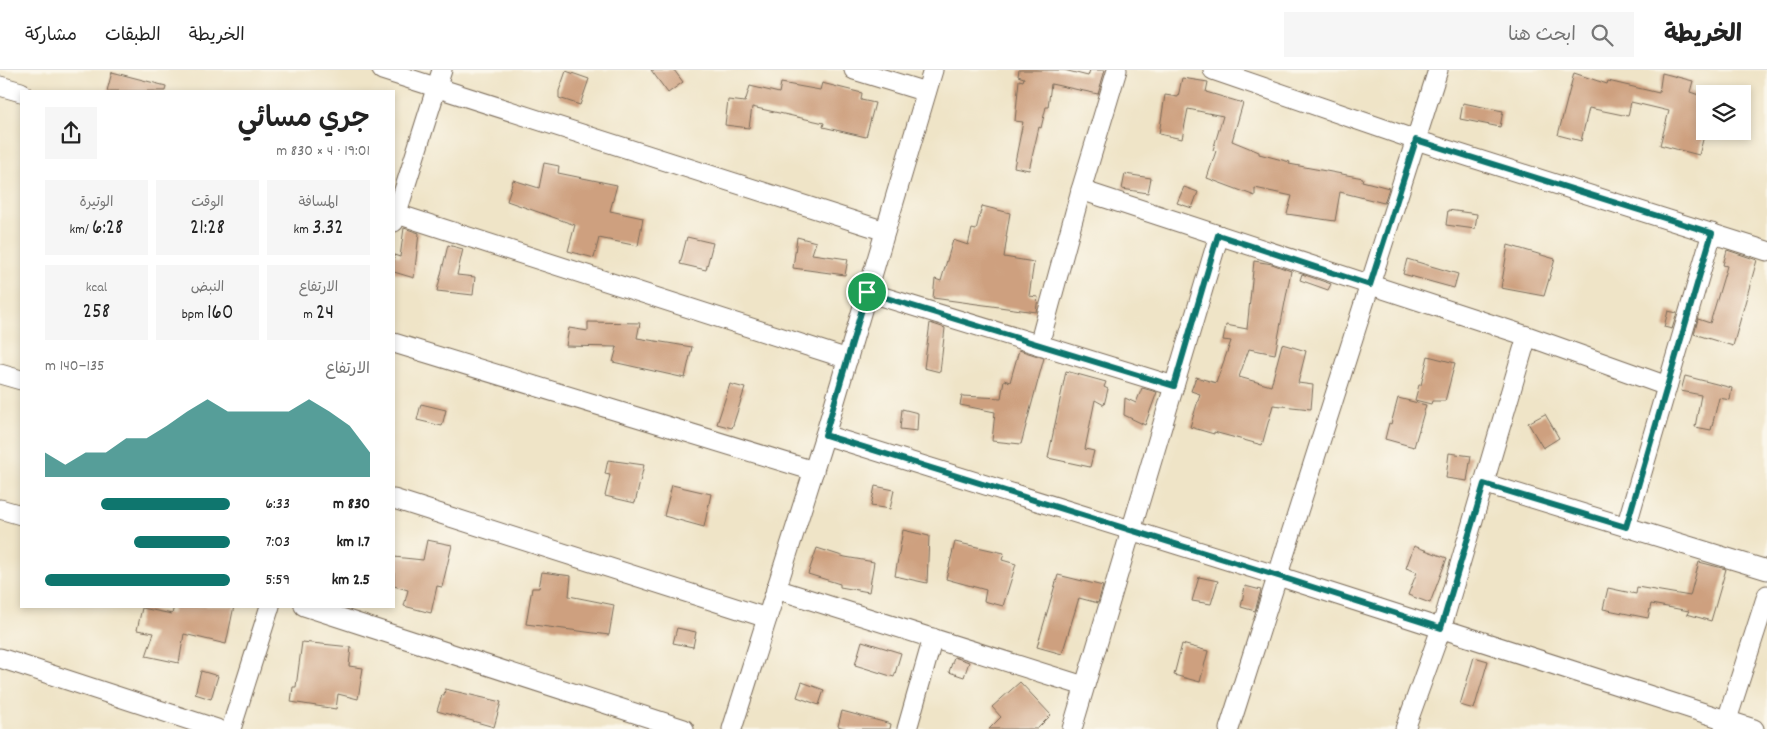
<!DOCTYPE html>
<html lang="ar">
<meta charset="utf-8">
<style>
body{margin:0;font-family:Dekko,"Playpen Sans Arabic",sans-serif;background:#f6f6f6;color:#222;direction:rtl;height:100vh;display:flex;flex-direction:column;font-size:19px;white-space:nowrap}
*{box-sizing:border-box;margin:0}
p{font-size:16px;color:#767676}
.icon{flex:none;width:28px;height:28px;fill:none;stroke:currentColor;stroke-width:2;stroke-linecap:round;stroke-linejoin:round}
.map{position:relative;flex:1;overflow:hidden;direction:ltr}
.side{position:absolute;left:20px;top:20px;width:375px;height:518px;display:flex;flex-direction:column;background:#fff;border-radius:0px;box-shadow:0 2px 8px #0003;direction:rtl}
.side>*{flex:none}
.buttons{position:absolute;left:1696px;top:15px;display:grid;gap:10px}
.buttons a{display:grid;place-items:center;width:55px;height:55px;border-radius:0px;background:#fff;box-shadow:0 2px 8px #0003;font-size:25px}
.pin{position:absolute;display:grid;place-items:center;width:42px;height:42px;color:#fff;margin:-21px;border:2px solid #fff;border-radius:50%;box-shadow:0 1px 5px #0007}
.round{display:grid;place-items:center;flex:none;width:52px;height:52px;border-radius:0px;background:#f6f6f6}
.headline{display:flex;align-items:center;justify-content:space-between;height:85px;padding:0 25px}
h1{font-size:28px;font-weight:600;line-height:38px}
.figures{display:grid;grid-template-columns:repeat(3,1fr);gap:8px;height:85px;padding:5px 25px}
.figures div{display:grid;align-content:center;border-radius:0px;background:#f6f6f6;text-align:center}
.figures b{font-size:21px;font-weight:600}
.figures small{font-size:14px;font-weight:400}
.figures p{font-size:14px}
.chart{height:140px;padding:10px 25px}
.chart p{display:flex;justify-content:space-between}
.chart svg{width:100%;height:90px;margin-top:5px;fill:#0f766e;opacity:.7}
ul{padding:0 25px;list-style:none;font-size:16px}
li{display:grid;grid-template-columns:80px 60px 1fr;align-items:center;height:38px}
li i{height:12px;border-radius:6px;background:#0f766e}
header{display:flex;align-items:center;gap:30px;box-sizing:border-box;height:70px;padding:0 25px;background:#fff;border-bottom:1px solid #e0e0e0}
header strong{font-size:24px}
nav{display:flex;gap:28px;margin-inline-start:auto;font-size:18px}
.search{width:350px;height:45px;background:#f6f6f6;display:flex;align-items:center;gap:12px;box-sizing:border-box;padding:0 18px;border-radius:0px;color:#767676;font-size:19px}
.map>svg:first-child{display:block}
.building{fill:#cea07f}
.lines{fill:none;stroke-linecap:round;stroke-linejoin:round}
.street-casing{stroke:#7a6b59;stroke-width:21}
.street{stroke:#fff;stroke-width:19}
.route-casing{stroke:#fff;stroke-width:10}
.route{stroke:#0f766e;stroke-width:6}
</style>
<header>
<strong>الخريطة</strong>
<div class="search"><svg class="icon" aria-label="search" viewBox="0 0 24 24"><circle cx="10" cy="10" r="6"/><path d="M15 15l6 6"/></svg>ابحث هنا</div>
<nav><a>الخريطة</a><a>الطبقات</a><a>مشاركة</a></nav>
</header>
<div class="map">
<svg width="1767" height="659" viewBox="0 0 1767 659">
<rect width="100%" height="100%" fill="#fbf7ec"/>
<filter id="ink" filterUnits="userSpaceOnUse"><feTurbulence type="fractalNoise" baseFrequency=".02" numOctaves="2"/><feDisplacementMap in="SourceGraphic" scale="10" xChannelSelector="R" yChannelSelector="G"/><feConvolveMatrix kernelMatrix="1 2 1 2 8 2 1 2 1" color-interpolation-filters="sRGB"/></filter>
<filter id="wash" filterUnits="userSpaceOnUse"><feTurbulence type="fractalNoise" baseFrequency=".0096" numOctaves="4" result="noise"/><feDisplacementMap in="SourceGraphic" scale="20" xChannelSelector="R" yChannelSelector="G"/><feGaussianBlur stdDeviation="1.12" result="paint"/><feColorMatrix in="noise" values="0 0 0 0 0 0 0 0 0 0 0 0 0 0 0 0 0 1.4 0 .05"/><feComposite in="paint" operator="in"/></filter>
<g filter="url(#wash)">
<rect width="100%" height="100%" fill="#efe4c7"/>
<g id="blocks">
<!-- building -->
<g class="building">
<path d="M 651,0 L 674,0 L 683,12 L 668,23 Z"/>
<path d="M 1019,0 L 1064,0 L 1088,6 L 1090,0 L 1105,0 L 1098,24 L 1051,14 L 1048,37 L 1046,37 L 1041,58 L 1039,57 L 1029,100 L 1014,97 L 1023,52 L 1015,51 L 1019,10 L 1023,11 L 1024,8 L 1018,6 Z"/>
<path d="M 566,1 L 589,9 L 580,35 L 559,28 L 559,21 Z"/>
<path d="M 112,2 L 166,16 L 165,21 L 107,21 Z"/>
<path d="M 1574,3 L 1607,14 L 1608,11 L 1659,23 L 1662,3 L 1693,11 L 1690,22 L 1705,27 L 1705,62 L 1699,85 L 1660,75 L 1669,41 L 1631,32 L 1628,46 L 1589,38 L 1581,71 L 1558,65 Z"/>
<path d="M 1182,8 L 1208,12 L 1206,22 L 1243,33 L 1232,71 L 1259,82 L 1259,84 L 1290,92 L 1289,94 L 1363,108 L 1362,111 L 1389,118 L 1384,133 L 1340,122 L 1335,151 L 1287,144 L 1292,126 L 1255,118 L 1255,126 L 1207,108 L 1216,81 L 1213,80 L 1223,46 L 1188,39 L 1182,69 L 1159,64 L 1165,25 L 1178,27 Z"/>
<path d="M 781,13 L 820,20 L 822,13 L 862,23 L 861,30 L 875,33 L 866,67 L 823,57 L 824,53 L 752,37 L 749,58 L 725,55 L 728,30 L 745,32 L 750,16 L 779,23 Z"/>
<path d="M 1463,33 L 1503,41 L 1500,57 L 1460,49 Z"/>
<path d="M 544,93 L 559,96 L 558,103 L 617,115 L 610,141 L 643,148 L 638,176 L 599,168 L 594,188 L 568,181 L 575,155 L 507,131 L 513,110 L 539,118 Z"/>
<path d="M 1125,104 L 1151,108 L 1148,123 L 1122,119 Z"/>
<path d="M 1184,117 L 1198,122 L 1192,138 L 1177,133 Z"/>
<path d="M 982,136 L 1010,143 L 1006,167 L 1007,167 L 1004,187 L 1034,192 L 1029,226 L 1038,227 L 1036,242 L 933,228 L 935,209 L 941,211 L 953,170 L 968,175 L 972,159 L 976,160 Z"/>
<path d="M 1448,140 L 1477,144 L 1475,159 L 1446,155 Z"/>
<path d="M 404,158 L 419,163 L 414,208 L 394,202 L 394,185 L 400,187 Z"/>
<path d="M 687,167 L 713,173 L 706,200 L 680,194 Z"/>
<path d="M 797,167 L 816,172 L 812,184 L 848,189 L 845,205 L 793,198 Z"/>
<path d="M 448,175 L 463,179 L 457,205 L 475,207 L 473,225 L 437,221 Z"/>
<path d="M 1508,175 L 1555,189 L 1544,226 L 1501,218 Z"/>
<path d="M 1727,180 L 1757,190 L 1733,276 L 1694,264 L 1698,249 L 1710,253 L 1727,196 L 1723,195 Z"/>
<path d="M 1407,189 L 1458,204 L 1454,218 L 1403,204 Z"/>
<path d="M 1254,191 L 1272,194 L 1291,201 L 1275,284 L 1249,279 L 1239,307 L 1271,316 L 1282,274 L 1306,281 L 1298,313 L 1313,315 L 1311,339 L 1273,335 L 1262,375 L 1214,362 L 1214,364 L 1190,357 L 1200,324 L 1191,321 L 1196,307 L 1216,313 L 1231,271 L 1223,270 L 1226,255 L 1247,259 Z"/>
<path d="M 1302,204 L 1331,214 L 1328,220 L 1300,210 Z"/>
<path d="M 1668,241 L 1677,243 L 1672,259 L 1664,257 Z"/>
<path d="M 588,252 L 640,253 L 637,268 L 692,277 L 685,308 L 613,292 L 617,277 L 566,276 L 569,258 L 588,261 Z"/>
<path d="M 930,253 L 945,258 L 940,302 L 924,298 Z"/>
<path d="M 1019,280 L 1044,288 L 1021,374 L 992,371 L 995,342 L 960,335 L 962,326 L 1001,328 L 1004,310 L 1010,312 Z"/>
<path d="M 1428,286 L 1455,293 L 1445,331 L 1432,331 L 1431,334 L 1415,330 L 1419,315 L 1421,315 Z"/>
<path d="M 1066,301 L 1106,312 L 1104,317 L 1108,319 L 1104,335 L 1095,330 L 1085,379 L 1094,381 L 1090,397 L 1048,388 Z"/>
<path d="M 1685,306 L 1732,318 L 1730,330 L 1719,328 L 1711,360 L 1695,357 L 1701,325 L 1681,321 Z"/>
<path d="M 730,314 L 745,318 L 732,358 L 717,354 Z"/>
<path d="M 1142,318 L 1157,322 L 1145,355 L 1124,345 L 1125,328 L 1136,333 Z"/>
<path d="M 1398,328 L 1426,335 L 1414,377 L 1385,369 L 1389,353 L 1391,354 Z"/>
<path d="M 421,334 L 446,340 L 442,356 L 417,350 Z"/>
<path d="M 902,339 L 918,343 L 917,361 L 900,359 Z"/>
<path d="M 1545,344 L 1559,368 L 1543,378 L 1528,353 Z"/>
<path d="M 1449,383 L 1471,386 L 1467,411 L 1446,408 Z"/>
<path d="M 608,390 L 644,395 L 635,433 L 605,426 L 610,405 L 605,404 Z"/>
<path d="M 672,415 L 711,424 L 704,457 L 664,446 Z"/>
<path d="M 875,416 L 894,420 L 890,439 L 871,436 Z"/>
<path d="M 903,460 L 929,466 L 927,513 L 895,506 Z"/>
<path d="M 427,470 L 452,475 L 442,517 L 437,516 L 431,543 L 404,536 L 408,520 L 394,516 L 394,487 L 423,490 Z"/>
<path d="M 955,472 L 1004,483 L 1002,490 L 1016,494 L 1003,536 L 984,531 L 986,520 L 946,509 Z"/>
<path d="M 1414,476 L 1447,488 L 1430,533 L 1408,525 L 1417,502 L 1406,498 Z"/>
<path d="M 817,478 L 845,487 L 874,492 L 869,522 L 840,517 L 840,514 L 808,504 Z"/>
<path d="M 1699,492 L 1726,499 L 1711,551 L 1687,544 L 1689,541 L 1651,534 L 1648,548 L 1603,539 L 1608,518 L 1636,524 L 1637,517 L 1690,526 Z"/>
<path d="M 542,502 L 571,506 L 569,526 L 614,535 L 609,565 L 526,554 L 532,518 L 539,518 Z"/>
<path d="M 1058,505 L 1103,516 L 1098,533 L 1079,528 L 1062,584 L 1037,577 Z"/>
<path d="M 1199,507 L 1218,511 L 1211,534 L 1192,531 Z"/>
<path d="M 1245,516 L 1261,520 L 1255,541 L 1241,537 Z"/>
<path d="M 174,536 L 234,536 L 226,574 L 184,564 L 179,593 L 146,586 L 154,563 L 137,560 L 142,538 L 172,544 Z"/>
<path d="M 677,558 L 696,562 L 693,577 L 673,573 Z"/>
<path d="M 862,571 L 901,583 L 894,607 L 855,595 Z"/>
<path d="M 302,572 L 351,577 L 349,596 L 363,598 L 358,629 L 338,624 L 336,639 L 291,632 L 293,617 L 296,617 Z"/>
<path d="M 1182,574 L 1208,581 L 1200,612 L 1174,605 Z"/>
<path d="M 954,587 L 969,592 L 964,607 L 949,602 Z"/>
<path d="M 1474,587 L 1488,591 L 1474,639 L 1460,635 Z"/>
<path d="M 201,601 L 218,606 L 211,629 L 195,624 Z"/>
<path d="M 802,612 L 824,620 L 819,635 L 797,627 Z"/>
<path d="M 1020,612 L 1051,645 L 1037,659 L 989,659 L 1001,647 L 992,637 Z"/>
<path d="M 445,619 L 501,632 L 494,657 L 437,641 L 442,625 L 444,625 Z"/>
<path d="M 842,641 L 891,654 L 890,659 L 848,659 L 838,656 Z"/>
</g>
</g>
</g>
<g filter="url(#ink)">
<use href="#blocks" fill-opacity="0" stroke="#7a6b59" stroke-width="1"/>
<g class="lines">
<!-- street casing -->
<g class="street-casing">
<g id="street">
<path d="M 382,0 L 885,161"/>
<path d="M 854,0 L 926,22"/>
<path d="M 1213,0 L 1416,70 L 1767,181"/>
<path d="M 0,16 L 21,22"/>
<path d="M 1081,120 L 1527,266 L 1667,316"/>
<path d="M 394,143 L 848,289"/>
<path d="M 394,152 L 442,0"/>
<path d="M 867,222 L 1174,316"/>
<path d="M 394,273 L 814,401"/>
<path d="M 1039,275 L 1081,120 L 1117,0"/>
<path d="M 0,304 L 21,310"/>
<path d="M 825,365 L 1278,506 L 1754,659"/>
<path d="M 1483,413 L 1767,500"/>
<path d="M 394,429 L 767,548"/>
<path d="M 0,439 L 21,445"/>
<path d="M 1626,457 L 1712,163"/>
<path d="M 776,519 L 1084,616"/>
<path d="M 304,536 L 684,659"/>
<path d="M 0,588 L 217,659"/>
<path d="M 231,659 L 270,536"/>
<path d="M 732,659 L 825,365 L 933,0"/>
<path d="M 907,659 L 933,568"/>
<path d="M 1072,659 L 1219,165"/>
<path d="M 1229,659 L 1438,0"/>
<path d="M 1405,659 L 1441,559 L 1527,266"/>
<path d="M 1724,659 L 1767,525"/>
</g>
</g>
<!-- street -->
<use href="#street" class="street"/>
</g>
</g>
<g class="lines" filter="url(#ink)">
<!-- route casing -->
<g class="route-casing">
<path id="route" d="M 1416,70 L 1712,163 L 1626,457 L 1484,414 L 1441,558 L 1278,506 L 825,365 L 867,222 L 1174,316 L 1218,165 L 1370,215 Z"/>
</g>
<!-- route -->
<use href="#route" class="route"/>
</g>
</svg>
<div class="buttons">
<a><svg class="icon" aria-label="layers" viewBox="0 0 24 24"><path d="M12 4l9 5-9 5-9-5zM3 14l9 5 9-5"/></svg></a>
</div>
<div class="pin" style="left:867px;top:222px;background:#1e9e55"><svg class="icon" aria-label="arrive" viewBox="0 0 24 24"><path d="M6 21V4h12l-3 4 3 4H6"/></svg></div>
<section class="side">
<div class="headline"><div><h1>جري مسائي</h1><p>19:01 · 4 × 830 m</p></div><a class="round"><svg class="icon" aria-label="share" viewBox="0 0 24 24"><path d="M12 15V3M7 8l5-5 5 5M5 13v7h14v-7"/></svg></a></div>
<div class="figures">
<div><p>المسافة</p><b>3.32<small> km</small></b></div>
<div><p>الوقت</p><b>21:28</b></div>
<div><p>الوتيرة</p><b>6:28<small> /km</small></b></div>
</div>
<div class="figures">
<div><p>الارتفاع</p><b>24<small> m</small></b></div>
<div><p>النبض</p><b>160<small> bpm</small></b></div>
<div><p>kcal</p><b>258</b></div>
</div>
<div class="chart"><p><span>الارتفاع</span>135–140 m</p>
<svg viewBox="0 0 160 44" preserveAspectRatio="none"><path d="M0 44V32L10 38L20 32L30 32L40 25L50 25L60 19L70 12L80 6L90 12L100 12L110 12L120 12L130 6L140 12L150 19L160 32V44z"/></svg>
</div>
<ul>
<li><b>830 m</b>6:33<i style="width:70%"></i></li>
<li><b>1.7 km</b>7:03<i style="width:52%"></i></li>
<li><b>2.5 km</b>5:59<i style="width:100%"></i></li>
</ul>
</section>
</div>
